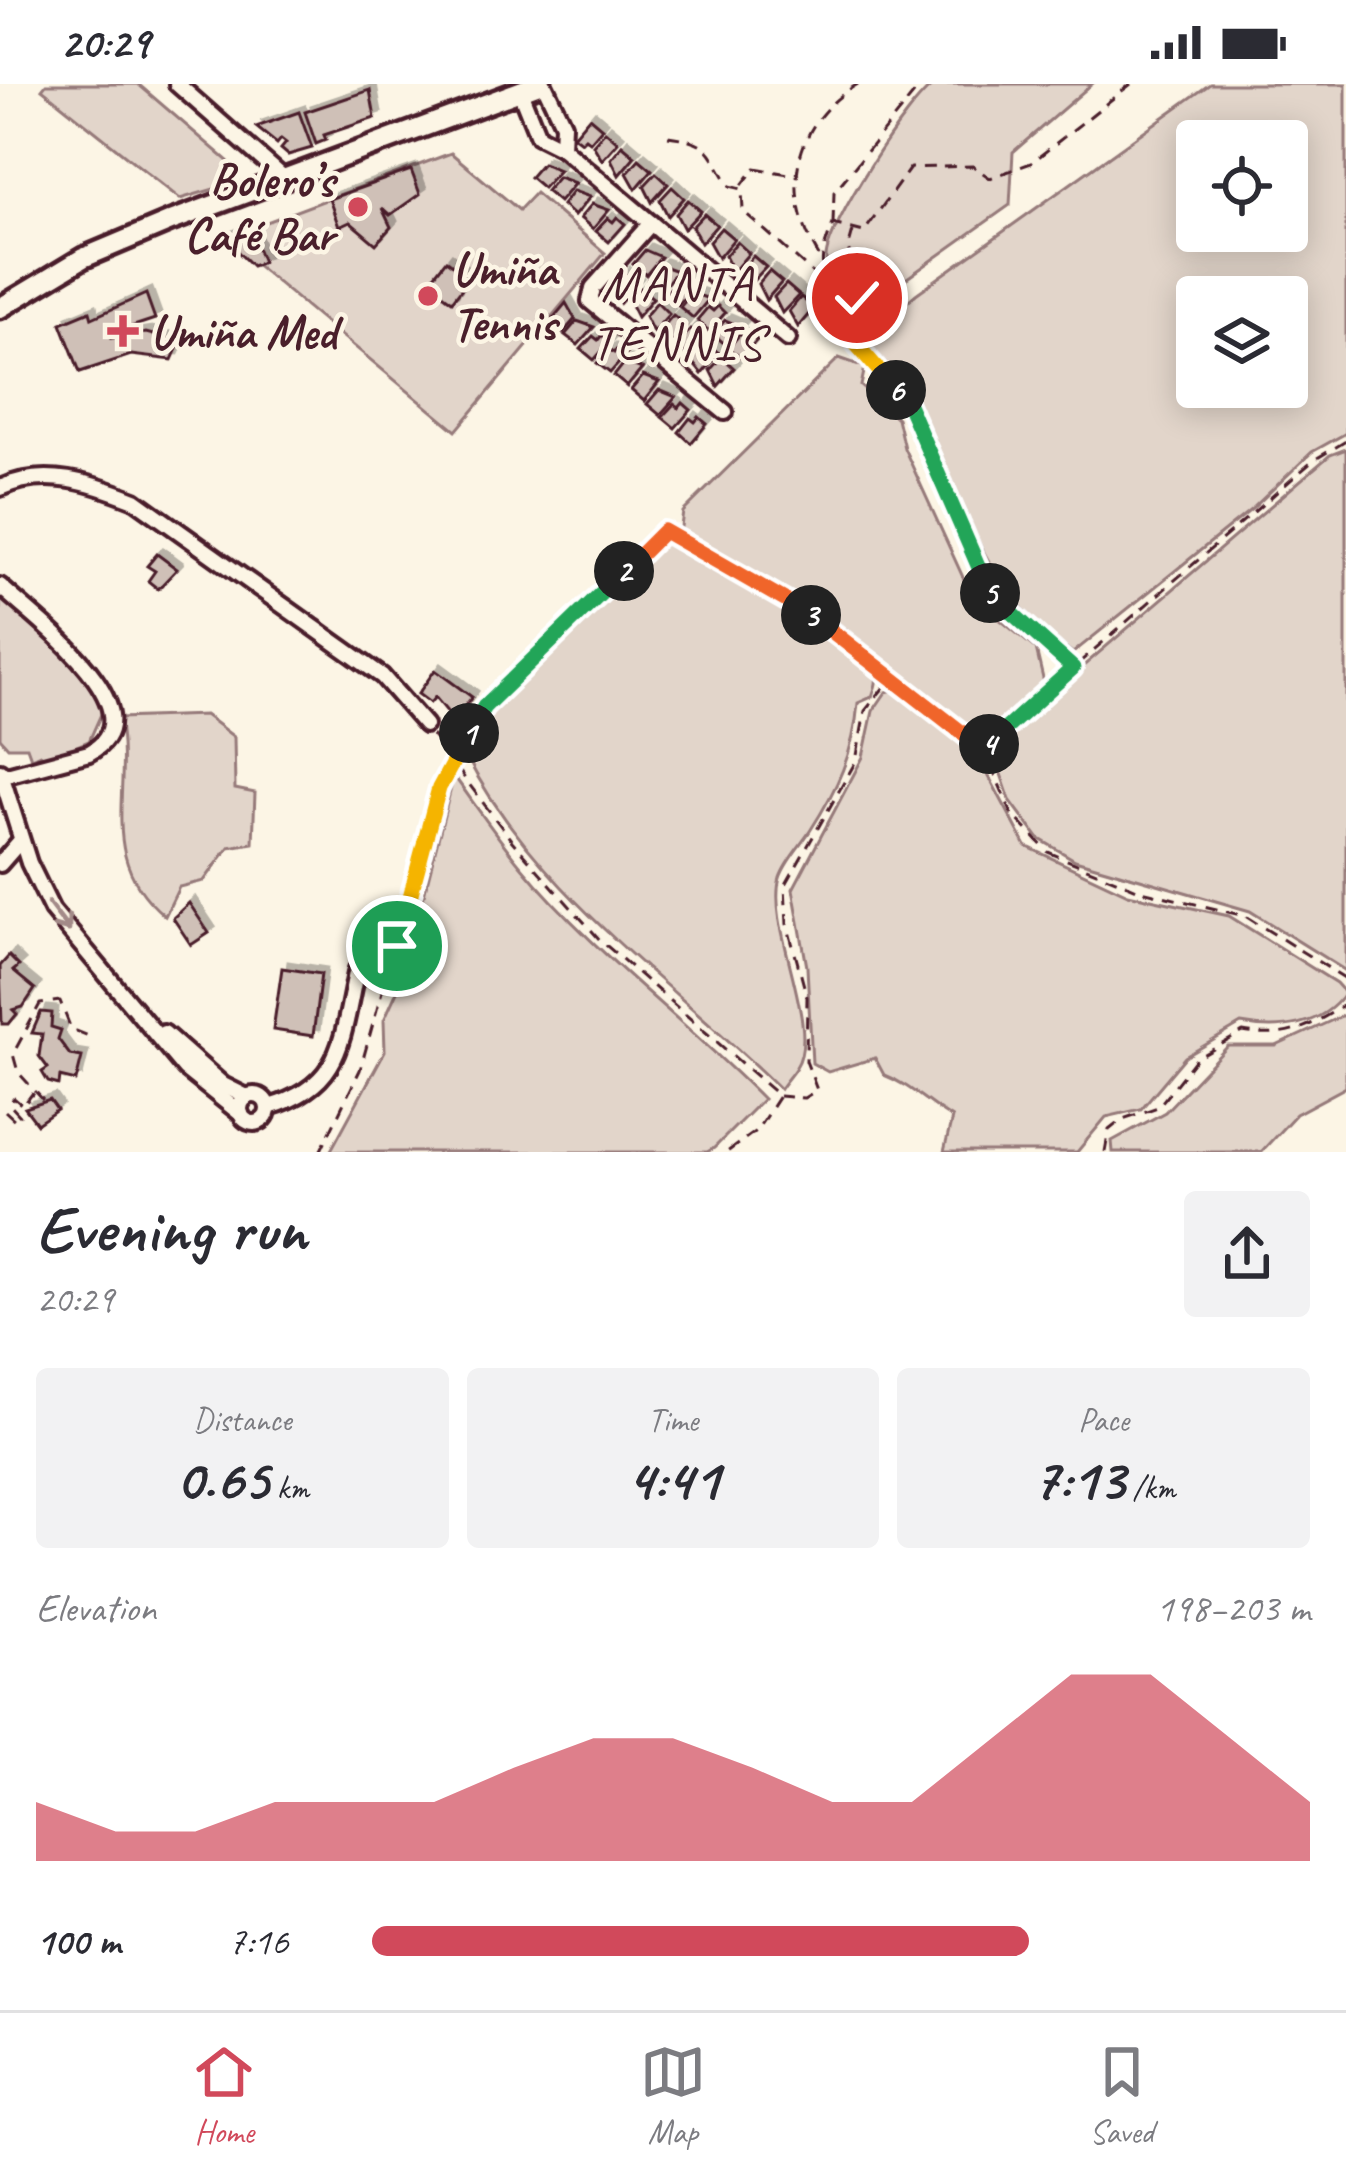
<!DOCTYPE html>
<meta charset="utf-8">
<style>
body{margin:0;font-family:Caveat,sans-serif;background:#f2f2f3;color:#2b2b33;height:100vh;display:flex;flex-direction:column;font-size:45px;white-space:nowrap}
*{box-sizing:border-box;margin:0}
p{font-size:39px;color:#7c7c81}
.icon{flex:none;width:66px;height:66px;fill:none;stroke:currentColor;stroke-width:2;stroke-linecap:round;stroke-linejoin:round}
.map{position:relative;height:1068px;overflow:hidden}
.sheet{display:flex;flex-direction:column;background:#fff;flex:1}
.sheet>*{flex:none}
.controls{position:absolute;left:1176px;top:36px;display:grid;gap:24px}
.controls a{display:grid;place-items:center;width:132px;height:132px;border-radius:12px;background:#fff;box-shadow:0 6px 30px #0003;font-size:60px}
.pin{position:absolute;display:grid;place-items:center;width:102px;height:102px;color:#fff;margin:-51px;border:6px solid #fff;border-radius:50%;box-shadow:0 3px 12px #0007}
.km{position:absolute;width:60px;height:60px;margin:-30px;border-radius:50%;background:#222;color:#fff;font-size:33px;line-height:60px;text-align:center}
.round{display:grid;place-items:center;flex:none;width:126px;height:126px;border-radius:12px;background:#f2f2f3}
.summary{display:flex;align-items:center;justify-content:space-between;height:204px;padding:0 36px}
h1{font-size:66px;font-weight:700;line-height:90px}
.stats{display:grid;grid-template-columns:repeat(3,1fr);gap:18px;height:204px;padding:12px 36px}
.stats div{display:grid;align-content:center;border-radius:12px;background:#f2f2f3;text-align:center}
.stats b{font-size:60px;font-weight:700}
.stats small{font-size:33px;font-weight:400}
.stats p{font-size:33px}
.chart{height:336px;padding:24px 36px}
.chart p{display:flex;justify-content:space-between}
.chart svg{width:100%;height:216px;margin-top:12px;fill:#d1495b;opacity:.7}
ul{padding:0 36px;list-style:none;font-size:39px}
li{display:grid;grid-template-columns:192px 144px 1fr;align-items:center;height:90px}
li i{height:30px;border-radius:15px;background:#d1495b}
.status{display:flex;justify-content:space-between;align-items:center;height:84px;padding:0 60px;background:#fff;direction:ltr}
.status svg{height:33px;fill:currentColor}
.dock{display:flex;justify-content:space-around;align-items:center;height:168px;border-top:3px solid #e1e1e2;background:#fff;font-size:33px;color:#7c7c81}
.dock a{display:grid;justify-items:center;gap:6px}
.dock .selected{color:#d1495b}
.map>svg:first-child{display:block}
.green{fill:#e2d5ca;stroke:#967a7a;stroke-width:3;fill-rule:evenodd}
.building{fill:#cfc0b7;stroke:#4a1f2b;stroke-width:3;filter:url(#shadow)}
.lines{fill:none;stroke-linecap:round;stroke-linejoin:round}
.street-casing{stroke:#4a1f2b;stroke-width:22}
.secondary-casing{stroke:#4a1f2b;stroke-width:27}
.path{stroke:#4a1f2b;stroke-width:3;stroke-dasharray:12 9;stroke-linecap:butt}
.street{stroke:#fcf5e5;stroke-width:14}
.secondary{stroke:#fcf5e5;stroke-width:18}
.oneway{stroke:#a38a88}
.split-1-casing{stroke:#fff;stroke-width:24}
.split-2-casing{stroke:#fff;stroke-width:24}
.split-3-casing{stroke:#fff;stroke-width:24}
.split-4-casing{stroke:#fff;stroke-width:24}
.split-5-casing{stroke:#fff;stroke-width:24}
.split-6-casing{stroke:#fff;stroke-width:24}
.split-7-casing{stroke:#fff;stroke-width:24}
.split-1{stroke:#f5b400;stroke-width:15}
.split-2{stroke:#22a559;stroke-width:15}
.split-3{stroke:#f0652b;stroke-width:15}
.split-4{stroke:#f0652b;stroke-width:15}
.split-5{stroke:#22a559;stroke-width:15}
.split-6{stroke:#22a559;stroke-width:15}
.split-7{stroke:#f5b400;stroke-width:15}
.poi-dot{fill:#d1495b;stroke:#fcf5e5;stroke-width:4.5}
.labels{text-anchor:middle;stroke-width:9;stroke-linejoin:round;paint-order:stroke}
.poi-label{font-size:48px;font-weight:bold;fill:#4a1f2b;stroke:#fcf5e5;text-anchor:start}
.neighbourhood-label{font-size:51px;letter-spacing:3px;fill:#4a1f2b;stroke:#fcf5e5}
</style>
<div class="status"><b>20:29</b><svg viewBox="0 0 49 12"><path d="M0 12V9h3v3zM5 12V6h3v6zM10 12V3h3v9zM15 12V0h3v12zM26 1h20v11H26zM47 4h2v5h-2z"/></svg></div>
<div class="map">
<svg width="1346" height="1068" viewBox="0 0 1346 1068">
<defs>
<filter id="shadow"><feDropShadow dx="6" dy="-6" stdDeviation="0" flood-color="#0004"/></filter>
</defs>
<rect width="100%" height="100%" fill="#fcf5e5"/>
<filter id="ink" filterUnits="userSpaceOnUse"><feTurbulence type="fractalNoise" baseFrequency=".00833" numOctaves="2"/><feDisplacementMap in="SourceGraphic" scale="24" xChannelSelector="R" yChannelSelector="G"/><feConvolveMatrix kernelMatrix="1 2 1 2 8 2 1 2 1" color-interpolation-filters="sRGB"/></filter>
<g filter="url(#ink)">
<!-- green -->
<g class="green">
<path d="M 46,0 L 138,0 L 229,78 L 231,100 L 180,115 L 42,5 Z"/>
<path d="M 935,0 L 1092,0 L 1013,68 L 1010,121 L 903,197 L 864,237 C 850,218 826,199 826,174 C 826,144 909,15 935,0 Z"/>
<path d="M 1210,0 L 1346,0 L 1346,349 L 1312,368 L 1253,424 L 1073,569 C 976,503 964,409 911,313 C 900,292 879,273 864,255 L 916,210 ZM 1197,57 L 1287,57 L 1287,147 L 1197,147 ZM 1197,213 L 1287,213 L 1287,303 L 1197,303 Z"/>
<path d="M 451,69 L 519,126 L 535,109 L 605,169 L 456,347 L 224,154 Z"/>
<path d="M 839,274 L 865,283 L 861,302 L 897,334 L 904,364 L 972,513 L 1036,565 L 1044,599 L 985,658 L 822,527 L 680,450 L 683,428 Z"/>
<path d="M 1346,365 L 1346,887 L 1250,827 L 1075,776 L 1038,754 L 1010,716 L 991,661 L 1330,371 Z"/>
<path d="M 659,456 C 699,472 856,553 874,586 C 879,595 875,604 872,613 L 858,619 C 854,669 837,705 810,747 C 801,761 785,778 780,794 C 766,841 822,944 796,983 C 792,990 785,997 780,1005 C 671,897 536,809 464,668 L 493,622 Z"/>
<path d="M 0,509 C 37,541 97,578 101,630 L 89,657 L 47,675 L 40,670 L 31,674 L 27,663 L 8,663 L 0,654 Z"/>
<path d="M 901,604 L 978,672 L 1026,762 L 1128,810 L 1229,832 L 1336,899 L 1345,909 C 1322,943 1278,947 1241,940 L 1185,973 L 1141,1025 L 1106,1033 L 1077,1068 L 944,1068 L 952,1034 C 926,1019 912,1002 884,991 L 875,974 L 828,988 L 812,979 L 807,883 L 793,805 L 863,673 L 873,627 L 886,608 Z"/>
<path d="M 205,631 L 234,653 L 235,705 L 255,709 L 253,759 L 229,763 L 204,797 L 179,803 L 165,832 C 95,774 133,710 119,634 Z"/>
<path d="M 454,692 C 476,722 497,753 521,782 C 592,868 685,936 763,1015 L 714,1064 L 707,1068 L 330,1068 L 385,967 L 384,936 L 403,894 Z"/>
<path d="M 1346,930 L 1346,1003 L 1296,1030 L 1261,1068 L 1113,1068 L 1112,1057 L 1165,1028 L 1228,962 L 1276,962 Z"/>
</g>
<!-- building -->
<g class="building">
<path d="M 370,6 L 375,34 L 324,51 L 326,56 L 316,60 L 305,28 Z"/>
<path d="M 299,28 L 312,64 L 288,71 L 281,65 L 286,59 L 281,55 L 277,60 L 256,43 Z"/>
<path d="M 589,33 L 602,44 L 590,58 L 585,54 L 581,58 L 573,52 Z"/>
<path d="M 605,47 L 618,58 L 602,76 L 593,61 Z"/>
<path d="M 622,61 L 635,72 L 619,91 L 611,75 Z"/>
<path d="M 639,75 L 652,86 L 636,105 L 627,89 Z"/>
<path d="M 542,79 L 559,86 L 543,104 L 530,93 Z"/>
<path d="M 411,86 L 420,110 L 390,131 L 382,124 L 391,143 L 376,160 L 350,138 L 339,143 L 329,115 Z"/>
<path d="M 656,89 L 668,100 L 652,118 L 644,102 Z"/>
<path d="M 558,93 L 575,99 L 559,118 L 546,107 Z"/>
<path d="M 672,103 L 684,114 L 668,132 L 660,116 Z"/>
<path d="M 573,107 L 590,113 L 574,132 L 562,121 Z"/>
<path d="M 688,116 L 701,127 L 684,145 L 676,130 Z"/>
<path d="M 592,120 L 609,126 L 593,145 L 580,134 Z"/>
<path d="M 704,130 L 717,141 L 701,159 L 692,143 Z"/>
<path d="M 617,133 L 625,140 L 609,158 L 596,147 L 608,134 L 613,138 Z"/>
<path d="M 249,144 L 263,178 L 252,182 L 224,154 Z"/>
<path d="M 721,144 L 734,155 L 718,174 L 709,158 Z"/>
<path d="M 737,158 L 749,169 L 733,188 L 725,172 Z"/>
<path d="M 645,166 L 661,173 L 646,191 L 633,180 Z"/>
<path d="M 753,172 L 766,183 L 749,201 L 741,186 Z"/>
<path d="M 446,176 L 470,194 L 452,217 L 428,199 Z"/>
<path d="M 660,181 L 677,187 L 661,206 L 648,195 Z"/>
<path d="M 769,187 L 782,198 L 766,216 L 758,200 Z"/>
<path d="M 624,189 L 637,200 L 620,219 L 612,203 Z"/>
<path d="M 686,195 L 694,202 L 678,221 L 665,210 L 677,196 L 682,200 Z"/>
<path d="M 786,200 L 799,211 L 782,229 L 774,213 Z"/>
<path d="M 640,204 L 653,214 L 637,233 L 629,217 Z"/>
<path d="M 692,209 L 709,215 L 693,234 L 680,223 Z"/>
<path d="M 146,210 L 155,235 L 110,250 L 112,254 L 146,249 L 180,258 L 172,276 L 131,271 L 80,288 L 61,239 L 90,227 L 92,234 Z"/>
<path d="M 801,213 L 814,224 L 798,243 L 789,227 Z"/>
<path d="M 657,218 L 669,230 L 653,248 L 645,232 Z"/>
<path d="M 566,219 L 575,235 L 563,249 L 550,238 Z"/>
<path d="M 718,222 L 725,229 L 709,247 L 697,236 L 708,223 L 713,227 Z"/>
<path d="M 673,231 L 686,242 L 670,261 L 661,245 Z"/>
<path d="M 725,236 L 742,243 L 726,261 L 713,250 Z"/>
<path d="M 577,237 L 594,243 L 578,261 L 565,251 Z"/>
<path d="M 690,245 L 698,252 L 692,259 L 704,269 L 710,262 L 719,269 L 702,290 L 677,260 Z"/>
<path d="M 749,249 L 757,256 L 741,274 L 728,264 L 740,250 L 745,254 Z"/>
<path d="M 602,251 L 610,258 L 594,276 L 581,265 L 593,252 L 598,256 Z"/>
<path d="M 618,264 L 626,271 L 610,289 L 597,279 L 609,265 L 614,269 Z"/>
<path d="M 722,273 L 734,284 L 718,302 L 710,286 Z"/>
<path d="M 625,278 L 642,285 L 627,303 L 614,292 Z"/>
<path d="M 643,292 L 659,298 L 644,317 L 631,306 Z"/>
<path d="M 659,306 L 676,313 L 660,331 L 647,320 Z"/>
<path d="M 683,319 L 691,326 L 675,344 L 662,333 L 674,320 L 679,324 Z"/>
<path d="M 699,333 L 707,340 L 691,359 L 679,348 L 690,334 L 695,338 Z"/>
<path d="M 157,470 L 177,485 L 158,505 L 148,497 L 155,487 L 147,482 Z"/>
<path d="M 435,586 L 472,613 L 454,636 L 435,613 L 430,619 L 418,610 Z"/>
<path d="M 189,819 L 209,849 L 191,861 L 173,834 Z"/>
<path d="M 9,872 L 19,882 L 13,887 L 35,905 L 23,923 L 13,926 L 17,930 L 9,940 L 2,940 L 0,882 Z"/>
<path d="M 282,884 L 321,890 L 313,952 L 273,946 Z"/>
<path d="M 41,928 L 52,929 L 51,943 L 61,946 L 58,955 L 70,971 L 82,973 L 76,997 L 60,993 L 59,1001 L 48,998 L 42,988 L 48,984 L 39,972 L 42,950 L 32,949 Z"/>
<path d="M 50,1016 L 57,1026 L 37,1040 L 25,1024 Z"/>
</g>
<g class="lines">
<!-- street casing -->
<g class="street-casing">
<g id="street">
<path d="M 177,0 L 286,96"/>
<path d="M 544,0 L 563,40 L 562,64"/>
<path d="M 521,10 L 538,52 L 562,64 L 788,255"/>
<path d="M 651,139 L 593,204 L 590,217 L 725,328"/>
<path d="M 0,404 C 45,383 92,399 135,416 L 382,592 L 425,641"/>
<path d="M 0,502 C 29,530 164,627 89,669 L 3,692"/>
<path d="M 0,687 L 29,779 L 52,826 L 185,985 L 241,1030"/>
<path d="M 0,780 L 21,756"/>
<path d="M 164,949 L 223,1001 L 247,1013"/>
<circle cx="254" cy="1025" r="14"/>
<path d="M 269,1023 C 345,1001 341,953 357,885"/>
</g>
</g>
<!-- secondary casing -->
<g class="secondary-casing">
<path id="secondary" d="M 0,224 L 83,174 L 171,137 L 539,0"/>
</g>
<!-- path -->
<g class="path">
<path d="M 1131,0 L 1031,79 L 990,94 L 973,82 L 910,84 L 864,148 L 833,140 C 812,191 824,189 854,227 L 856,261 L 907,318 L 987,507 L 1073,584 L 1314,376 L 1346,357"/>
<path d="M 668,52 C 714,58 708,68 730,102 L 742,105 L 743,127 L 824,199"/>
<path d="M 742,101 L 755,84 L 799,92"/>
<path d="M 833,140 L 834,108 L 922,0"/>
<path d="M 853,147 L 848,165 L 859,199 L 854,227"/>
<path d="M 819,172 C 780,109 792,39 858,0"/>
<path d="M 432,651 L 512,757 L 600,856 L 779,1012 L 757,1046 L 727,1068"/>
<path d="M 986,663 L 1072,585"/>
<path d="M 779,1012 L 804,1014 L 817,1006 L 806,977 L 807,913 L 787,840 L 785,802 L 856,677 L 865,627 L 892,593"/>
<path d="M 43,1016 L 18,988 L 13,970 L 40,920 L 60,917 L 71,945 L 94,954"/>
<path d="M 5,1027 L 16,1037 L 20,1032 L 9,1020 L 14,1014 L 23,1022 L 32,1010 L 42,1017"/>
<path d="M 320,1068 L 360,986 L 439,704 L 485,623 L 664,447 L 829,542 L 984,665 L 1012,730 L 1048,768 L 1142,807 L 1245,832 L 1346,895"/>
<path d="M 1105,1068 L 1109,1046 L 1123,1035 L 1158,1023 L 1196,975 L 1243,948 C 1287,956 1309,943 1346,920"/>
</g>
<!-- street -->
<use href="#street" class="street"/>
<!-- secondary -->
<use href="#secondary" class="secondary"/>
</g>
<!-- one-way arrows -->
<defs><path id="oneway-shaft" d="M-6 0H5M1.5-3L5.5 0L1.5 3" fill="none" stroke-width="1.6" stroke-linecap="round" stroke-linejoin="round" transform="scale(3)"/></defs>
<use class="oneway" href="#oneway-shaft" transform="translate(59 833) rotate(53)"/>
</g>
<g class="lines" filter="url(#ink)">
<!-- split-1 casing -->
<g class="split-1-casing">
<path id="split-1" d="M 397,862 L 439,704 L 469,649"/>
</g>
<!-- split-2 casing -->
<g class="split-2-casing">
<path id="split-2" d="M 469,649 L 484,623 L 624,487"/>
</g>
<!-- split-3 casing -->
<g class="split-3-casing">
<path id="split-3" d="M 624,487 L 664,447 L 811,531"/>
</g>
<!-- split-4 casing -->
<g class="split-4-casing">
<path id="split-4" d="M 811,531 L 983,665 L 989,660"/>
</g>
<!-- split-5 casing -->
<g class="split-5-casing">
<path id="split-5" d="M 989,660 L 1073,584 L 990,509"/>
</g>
<!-- split-6 casing -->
<g class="split-6-casing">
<path id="split-6" d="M 896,306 L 907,318 L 990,509"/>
</g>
<!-- split-7 casing -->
<g class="split-7-casing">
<path id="split-7" d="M 857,214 L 856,260 L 896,306"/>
</g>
<!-- split-1 -->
<use href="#split-1" class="split-1"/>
<!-- split-2 -->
<use href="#split-2" class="split-2"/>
<!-- split-3 -->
<use href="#split-3" class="split-3"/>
<!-- split-4 -->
<use href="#split-4" class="split-4"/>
<!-- split-5 -->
<use href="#split-5" class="split-5"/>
<!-- split-6 -->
<use href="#split-6" class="split-6"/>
<!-- split-7 -->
<use href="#split-7" class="split-7"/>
</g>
<!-- markers -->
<g class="poi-dot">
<circle cx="358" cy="123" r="12"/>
<circle cx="428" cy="212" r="12"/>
<path d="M117 229h12v12h12v12h-12v12h-12v-12h-12v-12h12z"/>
</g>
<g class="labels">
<!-- poi labels -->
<g class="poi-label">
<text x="334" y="112" text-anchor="end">Bolero’s<tspan x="334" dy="55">Café Bar</tspan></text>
<text x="452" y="201">Umiña<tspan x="452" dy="55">Tennis</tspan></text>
<text x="150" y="264">Umiña Med</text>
</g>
<!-- neighbourhood labels -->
<g class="neighbourhood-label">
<text x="678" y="216">MANTA<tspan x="678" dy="59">TENNIS</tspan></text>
</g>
</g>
</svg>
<div class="controls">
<a><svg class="icon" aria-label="locate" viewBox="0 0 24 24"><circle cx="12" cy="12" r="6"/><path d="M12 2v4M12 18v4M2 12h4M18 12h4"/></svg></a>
<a><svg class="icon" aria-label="layers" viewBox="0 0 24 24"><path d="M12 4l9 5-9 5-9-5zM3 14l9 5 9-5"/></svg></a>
</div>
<div class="pin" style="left:397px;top:862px;background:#1e9e55"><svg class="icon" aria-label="arrive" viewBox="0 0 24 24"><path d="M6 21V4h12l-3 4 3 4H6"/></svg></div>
<div class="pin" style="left:857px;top:214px;background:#d93025"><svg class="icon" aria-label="check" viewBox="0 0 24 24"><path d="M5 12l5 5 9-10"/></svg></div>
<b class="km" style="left:469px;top:649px">1</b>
<b class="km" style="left:624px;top:487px">2</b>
<b class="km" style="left:811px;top:531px">3</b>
<b class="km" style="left:989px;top:660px">4</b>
<b class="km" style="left:990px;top:509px">5</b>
<b class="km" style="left:896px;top:306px">6</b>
</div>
<section class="sheet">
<div class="summary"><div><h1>Evening run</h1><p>20:29</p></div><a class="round"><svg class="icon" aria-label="share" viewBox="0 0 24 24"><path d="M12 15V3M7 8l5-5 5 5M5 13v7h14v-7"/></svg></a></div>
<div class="stats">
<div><p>Distance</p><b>0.65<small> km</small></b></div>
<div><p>Time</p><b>4:41</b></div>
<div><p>Pace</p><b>7:13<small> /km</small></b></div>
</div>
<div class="chart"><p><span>Elevation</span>198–203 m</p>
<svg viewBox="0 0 160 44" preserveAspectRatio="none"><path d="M0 44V32L10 38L20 38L30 32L40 32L50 32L60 25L70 19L80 19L90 25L100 32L110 32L120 19L130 6L140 6L150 19L160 32V44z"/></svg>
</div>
<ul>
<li><b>100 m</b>7:16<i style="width:70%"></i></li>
</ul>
</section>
<nav class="dock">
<a class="selected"><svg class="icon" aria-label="home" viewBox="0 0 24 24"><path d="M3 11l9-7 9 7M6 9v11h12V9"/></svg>Home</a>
<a><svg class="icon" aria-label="map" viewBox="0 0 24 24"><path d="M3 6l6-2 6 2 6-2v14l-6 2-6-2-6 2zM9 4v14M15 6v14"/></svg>Map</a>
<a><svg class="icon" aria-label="saved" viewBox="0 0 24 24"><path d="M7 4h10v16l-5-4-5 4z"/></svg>Saved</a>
</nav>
